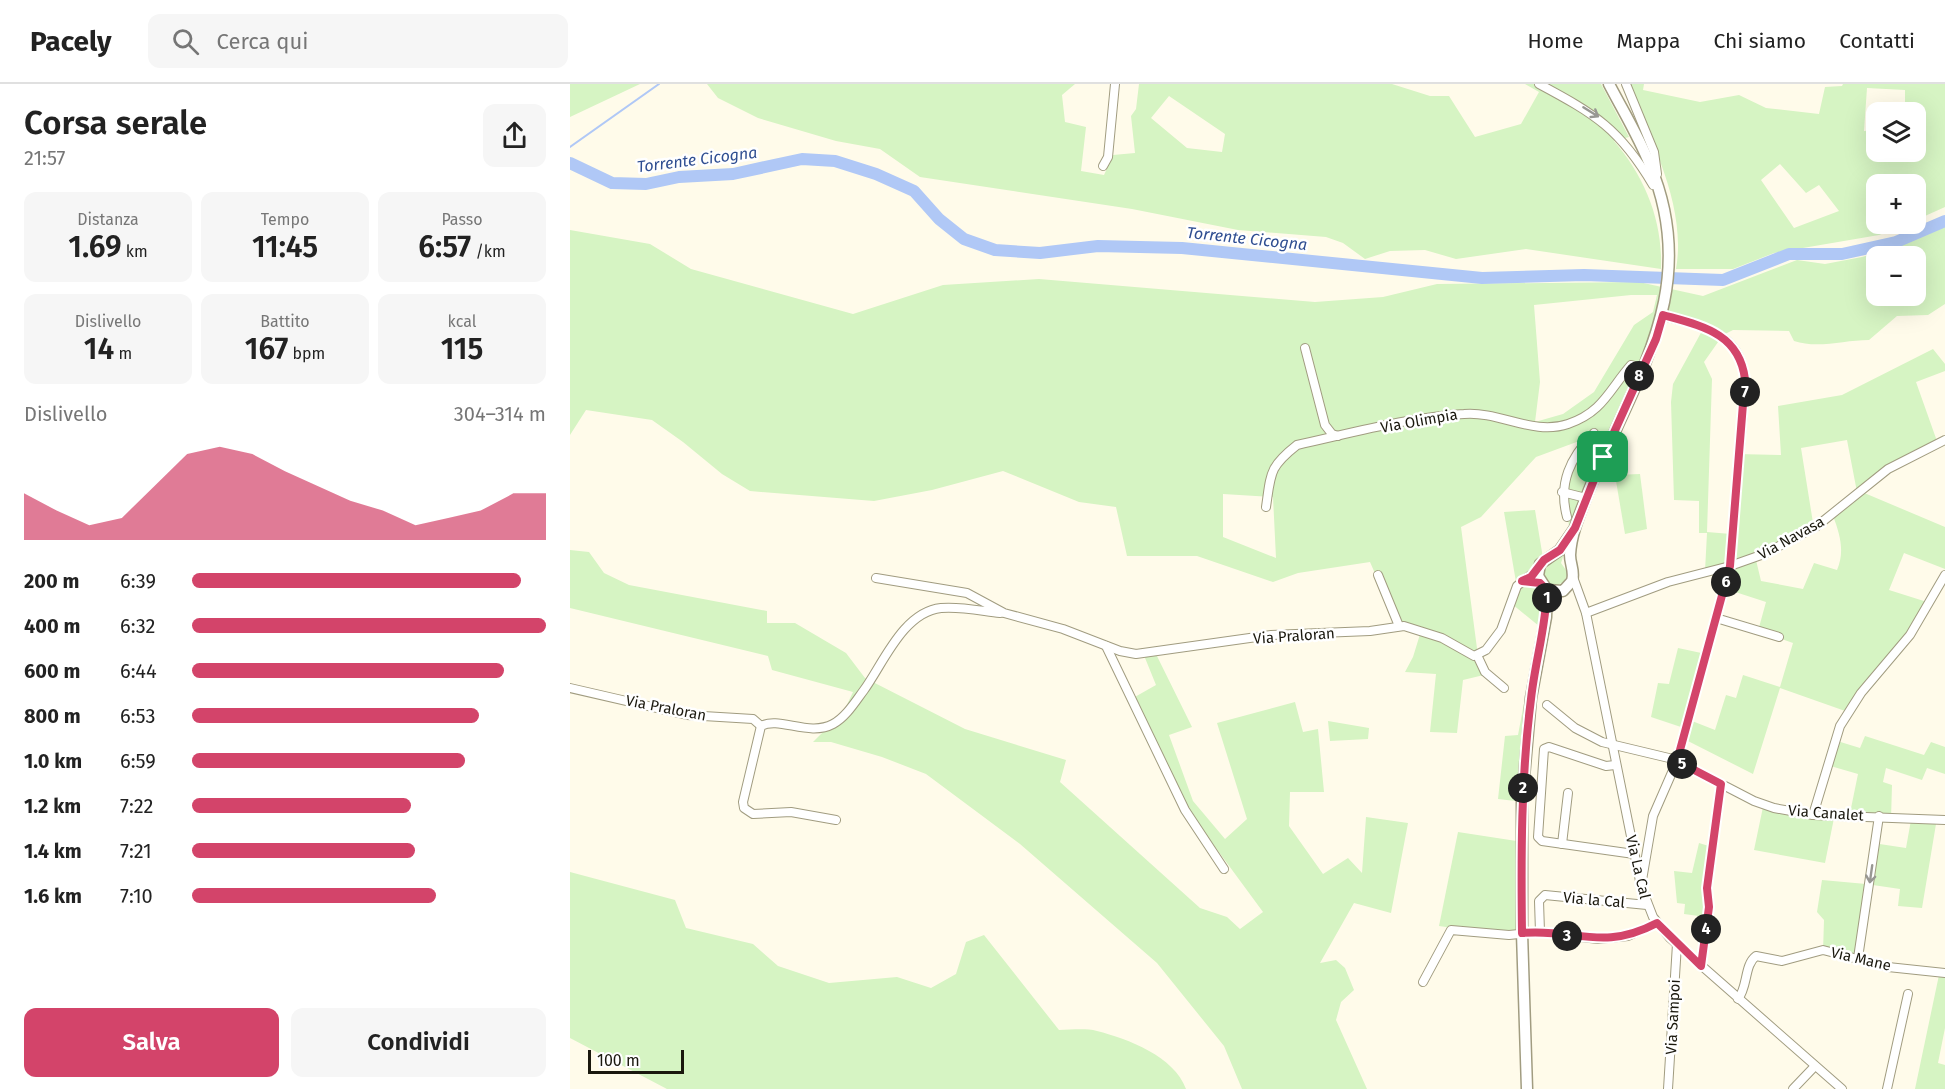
<!DOCTYPE html>
<html lang="it">
<meta charset="utf-8">
<style>
body{margin:0;font-family:"Fira Sans",sans-serif;background:#f6f6f6;color:#222;height:100vh;display:flex;flex-direction:column;font-size:22px;white-space:nowrap}
*{box-sizing:border-box;margin:0}
p{font-size:20px;color:#767676}
.icon{flex:none;width:33px;height:33px;fill:none;stroke:currentColor;stroke-width:2;stroke-linecap:round;stroke-linejoin:round}
.map{position:relative;flex:1;overflow:hidden}
.panel{display:flex;flex-direction:column;background:#fff;width:570px}
.panel>*{flex:none}
.fabs{position:absolute;left:1296px;top:18px;display:grid;gap:12px}
.fabs a{display:grid;place-items:center;width:60px;height:60px;border-radius:12px;background:#fff;box-shadow:0 6px 24px #0002;font-size:30px}
.scale{position:absolute;left:18px;bottom:15px;width:96px;box-sizing:border-box;padding-left:6px;border:3px solid #1a180e;border-top:0;font-size:16px;line-height:21px;white-space:nowrap;color:#1a180e;-webkit-text-stroke:4px #fff;paint-order:stroke}
.pin{position:absolute;display:grid;place-items:center;width:51px;height:51px;color:#fff;margin:-26px;border-radius:12px;box-shadow:0 3px 9px #0006}
.km{position:absolute;width:30px;height:30px;margin:-15px;border-radius:50%;background:#222;color:#fff;font-size:16px;line-height:30px;text-align:center}
.round{display:grid;place-items:center;flex:none;width:63px;height:63px;border-radius:12px;background:#f6f6f6}
.overview{display:flex;align-items:center;justify-content:space-between;height:102px;padding:0 24px}
h1{font-size:33px;font-weight:600;line-height:45px}
.stats{display:grid;grid-template-columns:repeat(3,1fr);gap:9px;height:102px;padding:6px 24px}
.stats div{display:grid;align-content:center;border-radius:12px;background:#f6f6f6;text-align:center}
.stats b{font-size:30px;font-weight:600}
.stats small{font-size:16px;font-weight:400}
.stats p{font-size:16px}
.chart{height:168px;padding:12px 24px}
.chart p{display:flex;justify-content:space-between}
.chart svg{width:100%;height:108px;margin-top:6px;fill:#d3446a;opacity:.7}
.action{display:flex;gap:12px;margin-top:auto;padding:12px 24px}
.action a{flex:1;height:69px;border-radius:12px;background:#d3446a;color:#fff;font-size:24px;font-weight:600;line-height:69px;text-align:center}
.action a+a{background:#f6f6f6;color:#222}
ul{padding:0 24px;list-style:none;font-size:20px}
li{display:grid;grid-template-columns:96px 72px 1fr;align-items:center;height:45px}
li i{height:15px;border-radius:8px;background:#d3446a}
header{display:flex;align-items:center;gap:36px;box-sizing:border-box;height:84px;padding:0 30px;background:#fff;border-bottom:2px solid #e0e0e0}
header strong{font-size:28px}
nav{display:flex;gap:33px;margin-inline-start:auto;font-size:21px}
.search{width:420px;height:54px;background:#f6f6f6;display:flex;align-items:center;gap:15px;box-sizing:border-box;padding:0 21px;border-radius:12px;color:#767676;font-size:22px}
main{display:flex;flex:1;min-height:0}
.map>svg:first-child{display:block}
.green{fill:#d6f4c3;fill-rule:evenodd}
.lines{fill:none;stroke-linecap:round;stroke-linejoin:round}
.stream{stroke:#b0c8f6;stroke-width:2}
.river{stroke:#b0c8f6;stroke-width:12}
.minor-casing{stroke:#a19c80;stroke-width:10}
.major-casing{stroke:#a19c80;stroke-width:13}
.minor{stroke:#fff;stroke-width:8}
.major{stroke:#fff;stroke-width:10}
.oneway{stroke:#989793}
.route-casing{stroke:#fff;stroke-width:12}
.route{stroke:#d3446a;stroke-width:8}
.labels{text-anchor:middle;stroke-width:5;stroke-linejoin:round;paint-order:stroke}
.street-label{font-size:15px;fill:#1a180e;stroke:#fff}
.water-label{font-size:16px;font-style:italic;fill:#2f4e91;stroke:#fff}
</style>
<header>
<strong>Pacely</strong>
<div class="search"><svg class="icon" aria-label="search" viewBox="0 0 24 24"><circle cx="10" cy="10" r="6"/><path d="M15 15l6 6"/></svg>Cerca qui</div>
<nav><a>Home</a><a>Mappa</a><a>Chi siamo</a><a>Contatti</a></nav>
</header>
<main>
<section class="panel">
<div class="overview"><div><h1>Corsa serale</h1><p>21:57</p></div><a class="round"><svg class="icon" aria-label="share" viewBox="0 0 24 24"><path d="M12 15V3M7 8l5-5 5 5M5 13v7h14v-7"/></svg></a></div>
<div class="stats">
<div><p>Distanza</p><b>1.69<small> km</small></b></div>
<div><p>Tempo</p><b>11:45</b></div>
<div><p>Passo</p><b>6:57<small> /km</small></b></div>
</div>
<div class="stats">
<div><p>Dislivello</p><b>14<small> m</small></b></div>
<div><p>Battito</p><b>167<small> bpm</small></b></div>
<div><p>kcal</p><b>115</b></div>
</div>
<div class="chart"><p><span>Dislivello</span>304–314 m</p>
<svg viewBox="0 0 160 44" preserveAspectRatio="none"><path d="M0 44V25L10 32L20 38L30 35L40 22L50 9L60 6L70 9L80 16L90 22L100 28L110 32L120 38L130 35L140 32L150 25L160 25V44z"/></svg>
</div>
<ul>
<li><b>200 m</b>6:39<i style="width:93%"></i></li>
<li><b>400 m</b>6:32<i style="width:100%"></i></li>
<li><b>600 m</b>6:44<i style="width:88%"></i></li>
<li><b>800 m</b>6:53<i style="width:81%"></i></li>
<li><b>1.0 km</b>6:59<i style="width:77%"></i></li>
<li><b>1.2 km</b>7:22<i style="width:62%"></i></li>
<li><b>1.4 km</b>7:21<i style="width:63%"></i></li>
<li><b>1.6 km</b>7:10<i style="width:69%"></i></li>
</ul>
<div class="action"><a>Salva</a><a>Condividi</a></div>
</section>
<div class="map">
<svg width="1375" height="1005" viewBox="0 0 1375 1005">
<rect width="100%" height="100%" fill="#fffbea"/>
<!-- green -->
<g class="green">
<path d="M 0,0 L 70,0 L 0,33 Z"/>
<path d="M 137,0 L 505,0 L 492,11 L 495,38 L 516,43 L 511,87 L 534,91 L 543,71 L 565,69 L 561,32 L 566,25 L 569,0 L 822,0 L 860,12 L 879,12 L 905,53 L 951,40 L 969,8 L 955,0 L 1031,0 L 1059,53 L 1044,57 C 1075,93 1093,137 1091,185 L 956,165 L 886,175 L 855,166 L 820,167 L 795,175 L 773,159 L 756,153 L 668,146 L 562,125 L 350,93 L 310,65 L 266,57 L 188,34 L 148,14 ZM 599,12 L 655,50 L 652,68 L 617,64 L 581,34 Z"/>
<path d="M 1059,0 L 1074,0 L 1073,6 L 1130,18 L 1169,11 L 1196,24 L 1249,30 L 1255,3 L 1272,2 L 1273,0 L 1375,0 L 1375,123 L 1346,136 L 1346,100 L 1306,100 L 1306,140 L 1336,140 L 1309,151 L 1204,169 L 1163,185 L 1106,185 C 1117,122 1081,58 1059,0 ZM 1297,4 L 1335,6 L 1335,28 L 1346,28 L 1346,68 L 1306,68 L 1306,46 L 1294,47 ZM 1210,80 L 1236,109 L 1249,101 L 1269,127 L 1224,144 L 1191,96 Z"/>
<path d="M 1375,142 L 1375,220 L 1358,231 L 1327,232 L 1299,256 C 1274,256 1248,265 1224,257 L 1219,247 L 1163,246 L 1153,251 L 1134,278 L 1142,295 L 1137,448 L 1161,450 L 1167,370 L 1211,371 L 1208,322 L 1272,311 L 1363,265 L 1375,280 L 1375,287 L 1346,298 L 1368,360 L 1327,381 L 1292,408 L 1375,443 L 1375,485 L 1334,469 L 1319,506 L 1357,518 L 1345,540 L 1278,628 L 1210,604 L 1183,690 L 1112,654 L 1114,644 L 1081,633 L 1088,599 L 1099,600 L 1108,564 L 1136,570 L 1117,635 L 1145,646 L 1156,611 L 1166,614 L 1173,591 L 1210,603 L 1223,559 L 1188,547 L 1196,518 L 1153,504 L 1159,482 L 1135,487 L 1137,449 L 1129,449 L 1129,417 L 1104,416 L 1101,318 L 1103,300 L 1133,245 L 1092,230 L 1027,373 L 999,444 L 996,406 L 1012,356 L 966,373 L 911,433 L 891,443 L 908,572 L 918,590 L 893,596 L 887,649 L 860,648 L 866,590 L 835,588 L 843,573 L 851,547 L 829,544 L 800,478 L 728,489 L 703,498 L 627,472 L 557,472 L 546,423 L 509,418 L 433,387 L 362,406 L 304,417 L 180,407 L 152,390 L 113,358 L 82,336 L 16,326 L 0,351 L 0,146 L 80,160 L 121,185 L 283,230 L 373,201 L 469,195 L 745,218 L 813,213 L 867,200 L 1069,198 L 1133,212 L 1227,176 L 1255,180 L 1292,173 L 1330,162 ZM 1306,172 L 1346,172 L 1346,212 L 1306,212 ZM 1061,211 L 1087,211 L 1083,228 L 1064,241 L 1024,308 L 993,330 L 965,338 L 970,298 L 964,221 ZM 1277,356 L 1287,408 L 1263,432 C 1270,450 1275,468 1267,486 L 1244,479 L 1233,505 L 1191,497 L 1186,476 L 1244,445 L 1231,364 ZM 653,410 L 703,413 L 706,474 L 653,453 Z"/>
<path d="M 1070,390 L 1077,445 L 1055,450 L 1045,391 Z"/>
<path d="M 965,426 L 973,474 L 994,470 L 991,479 L 998,489 L 994,498 L 985,502 L 975,547 L 942,520 L 946,498 L 934,428 Z"/>
<path d="M 0,466 L 19,468 L 34,489 L 59,501 L 197,527 L 197,539 L 225,539 L 276,569 L 295,594 L 395,645 L 496,676 L 490,698 L 630,824 L 657,833 L 670,845 L 693,828 L 618,726 L 563,614 L 586,601 L 571,564 L 583,564 L 622,643 L 599,651 L 623,717 L 655,755 L 677,735 L 647,639 L 725,618 L 733,648 L 748,645 L 754,708 L 720,708 L 719,742 L 753,790 L 778,774 L 792,789 L 796,733 L 838,739 L 821,829 L 784,819 L 750,879 L 766,876 L 775,884 L 784,906 L 771,918 L 766,936 L 797,1005 L 672,1005 L 654,962 L 587,879 L 450,760 L 356,690 L 312,673 L 261,658 L 243,658 L 274,627 L 283,608 L 202,586 L 198,572 L 0,524 Z"/>
<path d="M 955,614 L 959,616 L 954,718 L 928,715 L 935,652 L 948,651 Z"/>
<path d="M 758,637 L 799,644 L 798,655 L 760,657 Z"/>
<path d="M 1295,652 L 1354,671 L 1361,658 L 1375,663 L 1375,690 L 1357,684 L 1352,696 L 1316,684 L 1313,698 L 1322,701 L 1321,735 L 1279,734 L 1288,690 L 1257,681 L 1264,656 L 1290,664 Z"/>
<path d="M 1193,723 L 1264,734 L 1255,779 L 1184,766 Z"/>
<path d="M 1367,734 L 1352,824 L 1328,822 L 1330,805 L 1296,800 L 1286,872 L 1253,868 L 1254,836 L 1247,828 L 1252,796 L 1296,800 L 1303,759 L 1336,764 L 1341,736 Z"/>
<path d="M 888,748 L 953,758 L 954,851 L 939,852 L 869,842 Z"/>
<path d="M 1129,759 L 1142,763 L 1136,833 L 1114,830 L 1115,820 L 1107,819 L 1104,787 L 1122,789 Z"/>
<path d="M 0,788 L 105,816 L 116,844 L 183,860 L 208,882 L 259,899 L 327,893 L 361,904 L 386,890 L 396,858 L 414,851 L 489,946 C 501,946 515,944 527,947 C 558,955 604,972 616,1005 L 97,1005 L 0,954 Z"/>
<path d="M 1369,891 L 1375,891 L 1375,944 L 1368,979 L 1375,981 L 1375,1005 L 1345,1005 Z"/>
</g>
<g class="lines">
<!-- stream -->
<path class="stream" d="M 0,63 L 89,0"/>
<!-- river -->
<path class="river" d="M 0,79 L 42,99 L 76,100 L 109,93 L 163,90 L 232,75 L 265,77 L 306,90 L 344,107 L 369,135 L 394,155 L 425,166 L 470,169 L 528,162 L 612,164 L 912,194 L 1014,191 L 1153,196 L 1219,170 L 1272,170 L 1326,158 L 1375,137"/>
<!-- minor casing -->
<g class="minor-casing">
<g id="minor">
<path d="M 969,0 C 1025,30 1050,45 1083,101"/>
<path d="M 1056,0 L 1084,68 L 1087,90"/>
<path d="M 533,82 L 538,73 L 545,0"/>
<path d="M 735,264 L 755,341 L 762,350 L 768,352"/>
<path d="M 992,408 L 1016,414"/>
<path d="M 696,423 C 701,389 699,383 727,361 C 782,349 839,333 894,330 C 930,327 963,352 998,340 C 1033,328 1039,306 1061,281 L 1073,284"/>
<path d="M 997,433 C 988,399 1000,374 1024,349"/>
<path d="M 808,491 L 829,542"/>
<path d="M 1003,493 L 1016,529 L 1071,802 L 1083,833 L 1100,854 L 1272,1005"/>
<path d="M 306,494 L 397,509 L 434,529 L 493,545 L 550,567 L 566,570 L 701,551 L 800,547 L 834,542 L 872,554 L 904,572 L 916,566 L 931,546 L 947,502 L 968,485"/>
<path d="M 1016,529 L 1098,498 L 1160,482 L 1194,470 L 1247,442 L 1318,385 L 1375,356"/>
<path d="M 1146,534 L 1209,553"/>
<path d="M 536,562 L 615,726 L 654,785"/>
<path d="M 907,571 L 915,588 L 934,604"/>
<path d="M 0,604 L 117,631 L 183,635 L 191,642"/>
<path d="M 977,621 L 1005,644 L 1032,658 L 1103,675 L 1184,717 L 1204,724 L 1243,731 L 1375,736"/>
<path d="M 1045,681 L 1036,682 L 979,663 L 974,665 L 968,753 L 972,757 L 1064,770"/>
<path d="M 1243,731 L 1270,642 L 1291,609 L 1340,551 L 1375,491"/>
<path d="M 266,736 L 221,728 L 183,730 L 174,724 L 173,718 L 191,642 C 209,632 239,653 263,640 C 276,633 285,618 294,606 C 313,580 333,528 371,524 C 389,522 412,527 430,529"/>
<path d="M 992,760 L 998,709"/>
<path d="M 1071,802 L 1083,732 L 1107,677 L 1160,482 L 1175,302 C 1175,250 1135,242 1093,232"/>
<path d="M 970,848 L 969,817 L 975,811 L 1077,821"/>
<path d="M 1288,874 L 1309,732"/>
<path d="M 1131,882 L 1139,823 L 1137,804 L 1151,700"/>
<path d="M 853,898 L 881,846 L 939,851 L 970,848 L 1028,855 L 1058,852 L 1087,839"/>
<path d="M 1168,915 C 1178,903 1174,881 1186,872 L 1212,877 L 1253,866 L 1318,883 L 1375,889"/>
<path d="M 1098,1005 L 1107,860"/>
<path d="M 1223,1005 L 1245,982"/>
<path d="M 1317,1005 L 1338,910"/>
</g>
</g>
<!-- major casing -->
<g class="major-casing">
<g id="major">
<path d="M 1005,444 L 990,466 L 970,480 L 968,492 L 977,506 L 993,507 L 1002,497 C 1005,487 1000,481 1000,471 C 1001,451 1009,432 1016,414 C 1060,300 1134,209 1080,81 C 1069,53 1053,27 1039,0"/>
<path d="M 957,1005 L 952,849 L 952,716 L 961,614 L 976,533 L 977,506"/>
</g>
</g>
<!-- minor -->
<use href="#minor" class="minor"/>
<!-- major -->
<use href="#major" class="major"/>
</g>
<!-- one-way arrows -->
<defs><path id="oneway-shaft" d="M-6 0H5M1.5-3L5.5 0L1.5 3" fill="none" stroke-width="1.6" stroke-linecap="round" stroke-linejoin="round" transform="scale(1.5)"/></defs>
<g class="oneway">
<use href="#oneway-shaft" transform="translate(1021 28) rotate(32)"/>
<use href="#oneway-shaft" transform="translate(1301 790) rotate(98)"/>
</g>
<g class="lines">
<!-- route casing -->
<g class="route-casing">
<path id="route" d="M 1093,231 C 1132,242 1169,249 1175,295 L 1160,482 L 1107,677 L 1151,700 L 1137,804 L 1139,823 L 1131,882 L 1087,839 C 1032,868 1005,844 952,849 C 951,771 951,693 961,615 C 965,578 976,543 977,506 L 970,499 L 952,497 L 961,493 L 974,476 L 990,466 L 1005,444 L 1033,373 L 1086,255 Z"/>
</g>
<!-- route -->
<use href="#route" class="route"/>
</g>
<g class="labels">
<!-- street labels -->
<g class="street-label">
<text transform="translate(849 337) rotate(-10)" y="5">Via Olimpia</text>
<text transform="translate(1221 454) rotate(-29)" y="5">Via Navasa</text>
<text transform="translate(724 552) rotate(-4)" y="5">Via Praloran</text>
<text transform="translate(96 624) rotate(11)" y="5">Via Praloran</text>
<text transform="translate(1256 729) rotate(4)" y="5">Via Canalet</text>
<text transform="translate(1068 783) rotate(77)" y="5">Via La Cal</text>
<text transform="translate(1024 816) rotate(5)" y="5">Via la Cal</text>
<text transform="translate(1291 875) rotate(13)" y="5">Via Mane</text>
<text transform="translate(1103 933) rotate(-87)" y="5">Via Sampoi</text>
</g>
<!-- water labels -->
<g class="water-label">
<text transform="translate(127 75) rotate(-7)" y="6">Torrente Cicogna</text>
<text transform="translate(677 154) rotate(6)" y="6">Torrente Cicogna</text>
</g>
</g>
</svg>
<div class="fabs">
<a><svg class="icon" aria-label="layers" viewBox="0 0 24 24"><path d="M12 4l9 5-9 5-9-5zM3 14l9 5 9-5"/></svg></a>
<a>+</a>
<a>−</a>
</div>
<div class="scale">100 m</div>
<div class="pin" style="left:1033px;top:373px;background:#1e9e55"><svg class="icon" aria-label="arrive" viewBox="0 0 24 24"><path d="M6 21V4h12l-3 4 3 4H6"/></svg></div>
<b class="km" style="left:977px;top:514px">1</b>
<b class="km" style="left:953px;top:704px">2</b>
<b class="km" style="left:997px;top:852px">3</b>
<b class="km" style="left:1136px;top:845px">4</b>
<b class="km" style="left:1112px;top:680px">5</b>
<b class="km" style="left:1156px;top:498px">6</b>
<b class="km" style="left:1175px;top:308px">7</b>
<b class="km" style="left:1069px;top:292px">8</b>
</div>
</main>
